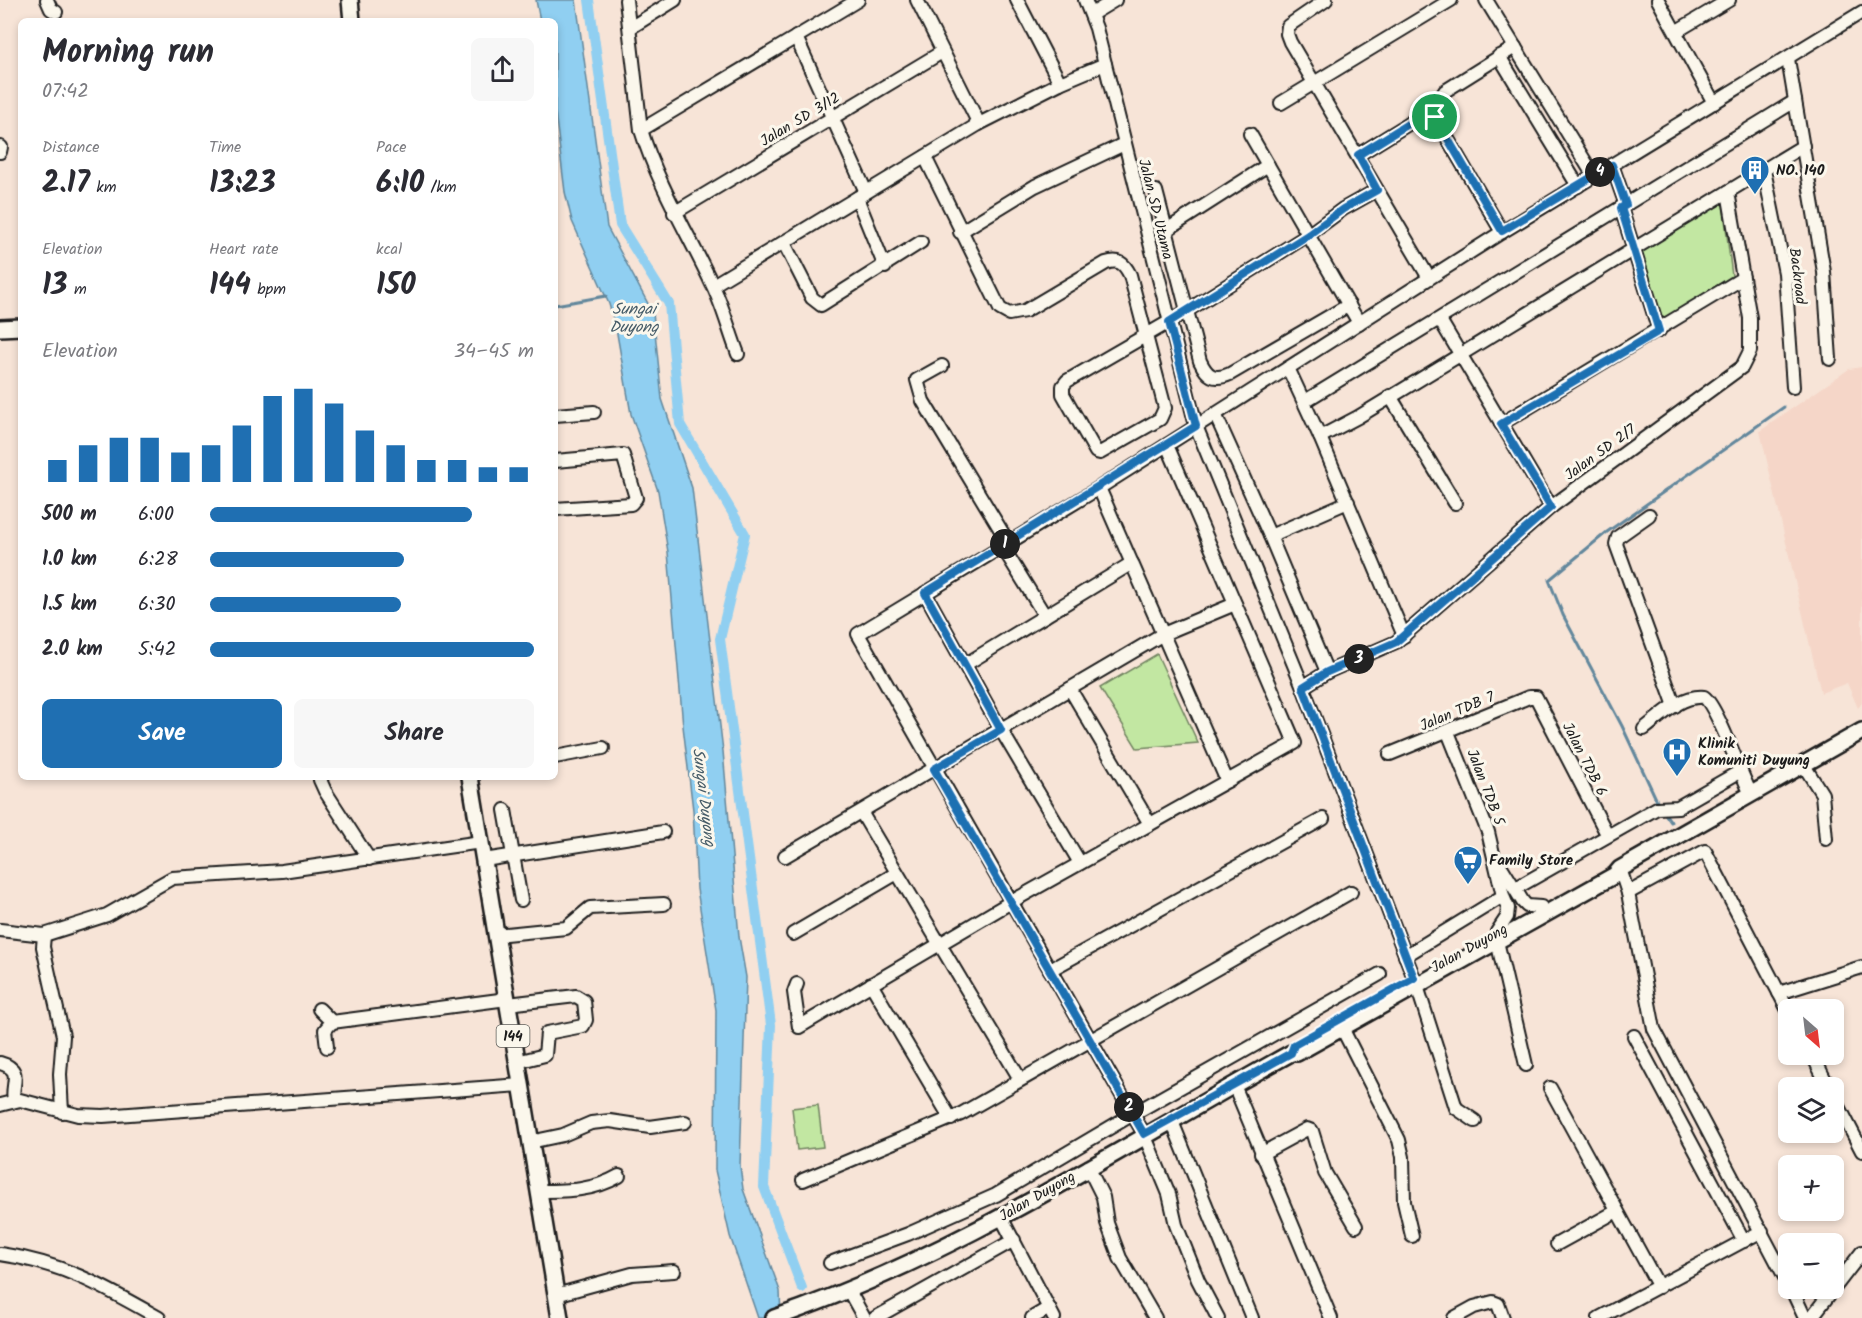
<!DOCTYPE html>
<meta charset="utf-8">
<style>
body{margin:0;font-family:Kalam,sans-serif;background:#f7f7f7;color:#2b2b33;height:100vh;display:flex;flex-direction:column;font-size:22px;white-space:nowrap}
*{box-sizing:border-box;margin:0}
p{font-size:20px;color:#7c7c81}
.icon{flex:none;width:33px;height:33px;fill:none;stroke:currentColor;stroke-width:2;stroke-linecap:round;stroke-linejoin:round}
.map{position:relative;flex:1;overflow:hidden}
.panel{position:absolute;left:18px;top:18px;width:540px;height:762px;display:flex;flex-direction:column;background:#fff;border-radius:9px;box-shadow:0 3px 9px #0003}
.panel>*{flex:none}
.needle{width:39px;rotate:152deg}
.controls{position:absolute;left:1778px;top:999px;display:grid;gap:12px}
.controls a{display:grid;place-items:center;width:66px;height:66px;border-radius:9px;background:#fff;box-shadow:0 3px 9px #0003;font-size:30px}
.pin{position:absolute;display:grid;place-items:center;width:51px;height:51px;color:#fff;margin:-26px;border:3px solid #fff;border-radius:50%;box-shadow:0 2px 6px #0007}
.km{position:absolute;width:30px;height:30px;margin:-15px;border-radius:50%;background:#222;color:#fff;font-size:16px;line-height:30px;text-align:center}
.round{display:grid;place-items:center;flex:none;width:63px;height:63px;border-radius:9px;background:#f7f7f7}
.head{display:flex;align-items:center;justify-content:space-between;height:102px;padding:0 24px}
h1{font-size:33px;font-weight:700;line-height:45px}
.metrics{display:grid;grid-template-columns:repeat(3,1fr);gap:9px;height:102px;padding:6px 24px}
.metrics div{display:grid;align-content:center}
.metrics b{font-size:30px;font-weight:700}
.metrics small{font-size:16px;font-weight:400}
.metrics p{font-size:16px}
.chart{height:168px;padding:12px 24px}
.chart p{display:flex;justify-content:space-between}
.chart svg{width:100%;height:108px;margin-top:6px;stroke:#1f6fb2;stroke-width:6}
.cta{display:flex;gap:12px;margin-top:auto;padding:12px 24px}
.cta a{flex:1;height:69px;border-radius:9px;background:#1f6fb2;color:#fff;font-size:24px;font-weight:700;line-height:69px;text-align:center}
.cta a+a{background:#f7f7f7;color:#2b2b33}
ul{padding:0 24px;list-style:none;font-size:20px}
li{display:grid;grid-template-columns:96px 72px 1fr;align-items:center;height:45px}
li i{height:15px;border-radius:8px;background:#1f6fb2}
.map>svg:first-child{display:block}
.built{fill:#f5d6c8}
.green{fill:#c2e7a2;stroke:#6f825f;stroke-width:1.5}
.water{fill:#90cff1;stroke:#62879c;stroke-width:1.5}
.lines{fill:none;stroke-linecap:round;stroke-linejoin:round}
.stream{stroke:#62879c;stroke-width:3}
.canal{stroke:#90cff1;stroke-width:10}
.minor-casing{stroke:#1c1c1c;stroke-width:16}
.major-casing{stroke:#1c1c1c;stroke-width:20}
.minor{stroke:#fbf7ec;stroke-width:12}
.major{stroke:#fbf7ec;stroke-width:15}
.route-casing{stroke:#fff;stroke-width:12}
.route{stroke:#1f6fb2;stroke-width:8}
.labels{text-anchor:middle;stroke-width:6;stroke-linejoin:round;paint-order:stroke}
.shield{fill:#fbf7ec;stroke:#5f5e5a;stroke-width:1.5}
.shield-label{font-size:14px;font-weight:bold;fill:#1c1c1c}
.street-label{font-size:15px;fill:#1c1c1c;stroke:#fbf7ec}
.poi-label{font-size:15px;font-weight:bold;fill:#1c1c1c;stroke:#fbf7ec;text-anchor:start}
.water-label{font-size:16px;font-style:italic;fill:#455b67;stroke:#fbf7ec}
</style>
<div class="map">
<svg width="1862" height="1318" viewBox="0 0 1862 1318">
<rect width="100%" height="100%" fill="#f7e4d7"/>
<filter id="ink" filterUnits="userSpaceOnUse"><feTurbulence type="fractalNoise" baseFrequency=".0167" numOctaves="2"/><feDisplacementMap in="SourceGraphic" scale="12" xChannelSelector="R" yChannelSelector="G"/><feConvolveMatrix kernelMatrix="1 2 1 2 8 2 1 2 1" color-interpolation-filters="sRGB"/></filter>
<g filter="url(#ink)">
<!-- built -->
<path class="built" d="M 1862,367 L 1862,703 L 1858,708 L 1847,683 L 1821,693 L 1760,431 L 1849,369 Z"/>
<!-- green -->
<g class="green">
<path d="M 1723,203 L 1732,276 L 1661,321 L 1639,251 Z"/>
<path d="M 1157,654 L 1198,743 L 1137,748 L 1100,688 Z"/>
<path d="M 818,1105 L 823,1147 L 797,1150 L 792,1108 Z"/>
</g>
<!-- water -->
<path class="water" d="M 536,0 L 576,0 L 607,227 L 653,313 L 662,399 L 692,488 L 723,751 L 739,937 L 746,977 L 740,1166 L 743,1189 L 780,1291 L 781,1318 L 758,1318 L 730,1236 L 715,1170 L 716,1010 L 697,889 L 693,810 L 683,726 L 668,552 L 658,491 L 631,414 L 616,328 L 609,304 L 572,221 L 565,192 L 555,111 L 555,21 L 540,21 Z"/>
<g class="lines">
<!-- stream -->
<g class="stream">
<path d="M 555,305 L 606,296"/>
<path d="M 1658,803 L 1622,726 L 1563,615 L 1549,580 L 1607,532 L 1784,407"/>
<path d="M 1663,811 L 1671,822"/>
</g>
<!-- canal -->
<path class="canal" d="M 589,0 L 620,225 L 669,304 L 680,424 L 745,534 L 720,639 L 771,1025 L 764,1187 L 802,1288"/>
<!-- minor casing -->
<g class="minor-casing">
<g id="minor">
<path d="M 47,0 L 51,9 L 56,12"/>
<path d="M 626,0 L 641,130 C 658,185 688,233 712,284 C 723,306 729,331 738,354"/>
<path d="M 917,0 L 979,124"/>
<path d="M 1017,0 L 1060,83"/>
<path d="M 1085,0 L 1096,28 L 1196,426 L 1303,687 L 1417,986 L 1456,1108 L 1475,1121"/>
<path d="M 1326,0 L 1288,26 L 1287,34 L 1290,42 L 1429,278"/>
<path d="M 1486,0 L 1594,176"/>
<path d="M 1658,0 L 1714,103"/>
<path d="M 1092,14 L 1115,0"/>
<path d="M 630,28 L 675,0"/>
<path d="M 1677,31 L 1729,0"/>
<path d="M 796,37 L 866,192"/>
<path d="M 1499,56 L 1578,186"/>
<path d="M 1788,59 L 1824,272 L 1830,359"/>
<path d="M 1281,103 L 1451,0"/>
<path d="M 641,130 L 858,0"/>
<path d="M 1250,134 L 1359,323"/>
<path d="M 0,152 L 1,147"/>
<path d="M 1358,155 L 1434,108"/>
<path d="M 925,157 L 1000,309 L 1009,314 L 1025,311 L 1106,263 C 1119,259 1124,263 1130,275 L 1165,408 L 1160,419 L 1100,453 L 1096,452 L 1063,394 L 1063,386 L 1067,381 L 1169,322 L 1308,235 L 1343,209 L 1377,190"/>
<path d="M 1612,165 L 1626,205"/>
<path d="M 1764,170 L 1785,273 L 1793,387"/>
<path d="M 1156,191 L 1200,361 C 1207,376 1214,381 1230,374 L 1349,305"/>
<path d="M 857,198 L 885,267"/>
<path d="M 1621,208 L 1659,331"/>
<path d="M 674,213 L 942,52"/>
<path d="M 1165,231 L 1268,165"/>
<path d="M 960,232 L 1035,186 L 1124,144"/>
<path d="M 1502,232 L 1435,117 L 1434,108 L 1445,91 L 1515,47"/>
<path d="M 784,243 L 812,298 L 821,305 L 921,242"/>
<path d="M 713,285 L 979,124 L 1060,83 L 1105,64"/>
<path d="M 1440,320 L 1551,507"/>
<path d="M 942,366 L 917,380 L 923,401 L 1008,542"/>
<path d="M 1288,368 L 1320,437 L 1404,636"/>
<path d="M 1390,396 L 1455,503"/>
<path d="M 1305,401 L 1795,101"/>
<path d="M 1215,414 L 1270,536 L 1327,672"/>
<path d="M 555,415 L 594,412"/>
<path d="M 1501,424 L 1743,278"/>
<path d="M 1320,437 L 1358,417 L 1803,146"/>
<path d="M 555,461 L 623,455 L 636,498 L 631,504 L 555,509"/>
<path d="M 1099,488 L 1227,781"/>
<path d="M 1649,515 L 1618,537 L 1616,544 L 1675,706"/>
<path d="M 1270,536 L 1348,502"/>
<path d="M 1002,546 L 1045,616"/>
<path d="M 925,593 L 1001,730 L 1080,863"/>
<path d="M 966,664 L 1132,563"/>
<path d="M 1303,687 L 1327,672 L 1396,642 L 1551,507 L 1742,367 L 1750,351 L 1750,318 L 1728,192"/>
<path d="M 1070,689 L 1150,824"/>
<path d="M 1644,729 C 1661,716 1681,695 1704,697 C 1717,706 1740,773 1751,794"/>
<path d="M 1448,732 L 1488,832 L 1503,896 L 1508,908 L 1507,917 L 1497,932"/>
<path d="M 1390,754 L 1529,697 L 1536,697 L 1607,834"/>
<path d="M 555,757 L 603,748"/>
<path d="M 1803,764 L 1822,794 L 1826,839"/>
<path d="M 322,777 L 320,780 L 325,791 L 369,859"/>
<path d="M 505,810 L 521,900"/>
<path d="M 861,812 L 1020,1079"/>
<path d="M 785,856 L 1163,634 L 1235,604"/>
<path d="M 484,860 L 663,832"/>
<path d="M 1497,860 L 1523,902 L 1527,906 L 1541,907"/>
<path d="M 1620,869 L 1628,893 L 1654,1029 L 1788,1283"/>
<path d="M 1516,888 L 1657,808 L 1678,807 L 1739,772"/>
<path d="M 1628,893 L 1705,851 L 1788,1010"/>
<path d="M 0,930 L 44,935 L 107,915 L 172,878 L 282,871 L 481,842"/>
<path d="M 793,934 L 897,873"/>
<path d="M 44,935 L 43,947 L 63,1036 L 60,1074 L 62,1112"/>
<path d="M 496,935 L 566,928 L 590,908 L 664,904"/>
<path d="M 1497,941 L 1526,1065"/>
<path d="M 1405,956 L 1503,896"/>
<path d="M 1050,970 L 1323,819"/>
<path d="M 797,984 L 794,992 L 799,1027 L 1011,902 L 1295,743 L 1167,445"/>
<path d="M 871,984 L 951,1119"/>
<path d="M 1779,993 L 1862,967"/>
<path d="M 508,1004 L 576,996 L 584,1001 L 586,1020 L 583,1026 L 547,1033 L 545,1055 L 517,1062"/>
<path d="M 319,1009 L 332,1022 L 507,999"/>
<path d="M 1342,1028 L 1399,1140 L 1403,1157 L 1404,1202 L 1412,1236"/>
<path d="M 1634,1036 L 1744,1241"/>
<path d="M 327,1047 L 325,1030 L 332,1022"/>
<path d="M 1812,1054 L 1829,1088"/>
<path d="M 0,1063 C 25,1070 10,1084 14,1100"/>
<path d="M 1234,1085 L 1331,1318"/>
<path d="M 1550,1088 L 1659,1287"/>
<path d="M 1833,1095 L 1862,1151"/>
<path d="M 0,1105 L 20,1100 L 78,1115 L 103,1116 L 521,1085"/>
<path d="M 1171,1119 L 1252,1318"/>
<path d="M 530,1142 L 563,1135 L 591,1123 L 610,1121 L 650,1127 L 685,1122"/>
<path d="M 1261,1154 L 1307,1129 L 1312,1131 L 1325,1173 L 1356,1226"/>
<path d="M 1088,1167 L 1103,1197 L 1107,1223 L 1120,1258 L 1155,1318"/>
<path d="M 803,1180 L 961,1114 L 1351,892"/>
<path d="M 539,1191 C 568,1191 593,1191 619,1176"/>
<path d="M 1001,1217 L 1054,1318"/>
<path d="M 1557,1244 L 1617,1211"/>
<path d="M 0,1254 C 64,1263 104,1287 159,1318"/>
<path d="M 830,1263 L 908,1234 L 996,1195 L 1133,1114 L 1380,974"/>
<path d="M 1791,1288 L 1805,1318"/>
<path d="M 849,1291 L 864,1318"/>
<path d="M 556,1295 L 632,1274 L 674,1271"/>
<path d="M 875,1318 L 1014,1240"/>
<path d="M 1032,1318 L 1049,1308"/>
<path d="M 1218,1318 L 1198,1280 L 1176,1225 L 1169,1194 L 1144,1134 L 858,634 L 1099,488 L 1502,232 L 1862,12"/>
<path d="M 1454,1318 L 1474,1307 L 1493,1302 L 1498,1304 L 1503,1318"/>
<path d="M 1599,1318 L 1762,1231"/>
<path d="M 1811,1318 L 1862,1252"/>
</g>
</g>
<!-- major casing -->
<g class="major-casing">
<g id="major">
<path d="M 350,0 L 352,21"/>
<path d="M 0,328 L 21,327"/>
<path d="M 470,777 L 560,1318"/>
<path d="M 774,1318 C 957,1256 1122,1146 1291,1053 L 1297,1053 L 1615,875 L 1620,869 L 1862,731"/>
</g>
</g>
<!-- minor -->
<use href="#minor" class="minor"/>
<!-- major -->
<use href="#major" class="major"/>
</g>
</g>
<g class="lines" filter="url(#ink)">
<!-- route casing -->
<g class="route-casing">
<path id="route" d="M 1434,108 L 1435,117 L 1502,231 L 1612,165 L 1626,205 L 1621,208 L 1659,331 L 1501,424 L 1551,507 L 1396,642 L 1327,672 L 1303,687 L 1414,978 L 1294,1045 L 1291,1053 L 1144,1134 L 934,769 L 1001,730 L 925,593 L 1196,426 L 1169,322 L 1308,235 L 1343,209 L 1377,190 L 1358,155 Z"/>
</g>
<!-- route -->
<use href="#route" class="route"/>
</g>
<!-- icons -->
<defs>
<g id="building-pin" transform="scale(1.5)"><path d="M0 17L-7.5 6A9.5 9.5 0 1 1 7.5 6Z" fill="#1f6fb2" stroke="#fbf7ec"/><path d="M-4-6H4V6H1V3H-1V6H-4ZM-2.5-4.3h1.7v1.8h-1.7ZM.8-4.3h1.7v1.8H.8ZM-2.5-1h1.7V.8h-1.7ZM.8-1h1.7V.8H.8Z" fill="#fff"/></g>
<g id="hospital-pin" transform="scale(1.5)"><path d="M0 17L-7.5 6A9.5 9.5 0 1 1 7.5 6Z" fill="#1f6fb2" stroke="#fbf7ec"/><path d="M-5-5h3v3.5h4V-5h3V5h-3V1.5h-4V5h-3Z" fill="#fff"/></g>
<g id="supermarket-pin" transform="scale(1.5)"><path d="M0 17L-7.5 6A9.5 9.5 0 1 1 7.5 6Z" fill="#1f6fb2" stroke="#fbf7ec"/><path d="M-6-5.5h2.5l.6 2H6L4.5 2H-2.5L-4.4-4H-6ZM-1.5 3.2a1.3 1.3 0 1 0 .1 0ZM3 3.2a1.3 1.3 0 1 0 .1 0Z" fill="#fff"/></g>
</defs>
<g fill-rule="evenodd">
<use href="#building-pin" x="1755" y="170"/>
<use href="#hospital-pin" x="1677" y="752"/>
<use href="#supermarket-pin" x="1468" y="860"/>
</g>
<g class="labels">
<!-- shield labels -->
<rect class="shield" x="496.5" y="1025" width="33" height="22" rx="4.5"/>
<g class="shield-label">
<text x="513" y="1041">144</text>
</g>
<!-- street labels -->
<g class="street-label">
<text transform="translate(800 119) rotate(-31)" y="5">Jalan SD 3/12</text>
<text transform="translate(1156 209) rotate(76)" y="5">Jalan SD Utama</text>
<text transform="translate(1798 276) rotate(83)" y="5">Backroad</text>
<text transform="translate(1600 452) rotate(-36)" y="5">Jalan SD 2/7</text>
<text transform="translate(1457 711) rotate(-23)" y="5">Jalan TDB 7</text>
<text transform="translate(1585 759) rotate(63)" y="5">Jalan TDB 6</text>
<text transform="translate(1486 787) rotate(69)" y="5">Jalan TDB 5</text>
<text transform="translate(1469 948) rotate(-29)" y="5">Jalan Duyong</text>
<text transform="translate(1037 1196) rotate(-30)" y="5">Jalan Duyong</text>
</g>
<!-- poi labels -->
<g class="poi-label">
<text x="1776" y="175">NO. 140</text>
<text x="1698" y="748">Klinik<tspan x="1698" dy="17">Komuniti Duyung</tspan></text>
<text x="1489" y="865">Family Store</text>
</g>
<!-- water labels -->
<g class="water-label">
<text x="634" y="314">Sungai<tspan x="634" dy="18">Duyong</tspan></text>
<text transform="translate(705 797) rotate(83)" y="6">Sungai Duyong</text>
</g>
</g>
</svg>
<div class="controls">
<a><svg class="needle" viewBox="-14 -14 28 28"><path d="M0-13l5 13h-10z" fill="#e53935"/><path d="M0 13l5-13h-10z" fill="#7c7c81"/></svg></a>
<a><svg class="icon" aria-label="layers" viewBox="0 0 24 24"><path d="M12 4l9 5-9 5-9-5zM3 14l9 5 9-5"/></svg></a>
<a>+</a>
<a>−</a>
</div>
<div class="pin" style="left:1435px;top:117px;background:#1e9e55"><svg class="icon" aria-label="arrive" viewBox="0 0 24 24"><path d="M6 21V4h12l-3 4 3 4H6"/></svg></div>
<b class="km" style="left:1005px;top:544px">1</b>
<b class="km" style="left:1129px;top:1107px">2</b>
<b class="km" style="left:1359px;top:659px">3</b>
<b class="km" style="left:1600px;top:172px">4</b>
<section class="panel">
<div class="head"><div><h1>Morning run</h1><p>07:42</p></div><a class="round"><svg class="icon" aria-label="share" viewBox="0 0 24 24"><path d="M12 15V3M7 8l5-5 5 5M5 13v7h14v-7"/></svg></a></div>
<div class="metrics">
<div><p>Distance</p><b>2.17<small> km</small></b></div>
<div><p>Time</p><b>13:23</b></div>
<div><p>Pace</p><b>6:10<small> /km</small></b></div>
</div>
<div class="metrics">
<div><p>Elevation</p><b>13<small> m</small></b></div>
<div><p>Heart rate</p><b>144<small> bpm</small></b></div>
<div><p>kcal</p><b>150</b></div>
</div>
<div class="chart"><p><span>Elevation</span>34–45 m</p>
<svg viewBox="0 0 160 44" preserveAspectRatio="none"><path d="M5 44V35M15 44V29M25 44V26M35 44V26M45 44V32M55 44V29M65 44V21M75 44V9M85 44V6M95 44V12M105 44V23M115 44V29M125 44V35M135 44V35M145 44V38M155 44V38"/></svg>
</div>
<ul>
<li><b>500 m</b>6:00<i style="width:81%"></i></li>
<li><b>1.0 km</b>6:28<i style="width:60%"></i></li>
<li><b>1.5 km</b>6:30<i style="width:59%"></i></li>
<li><b>2.0 km</b>5:42<i style="width:100%"></i></li>
</ul>
<div class="cta"><a>Save</a><a>Share</a></div>
</section>
</div>
